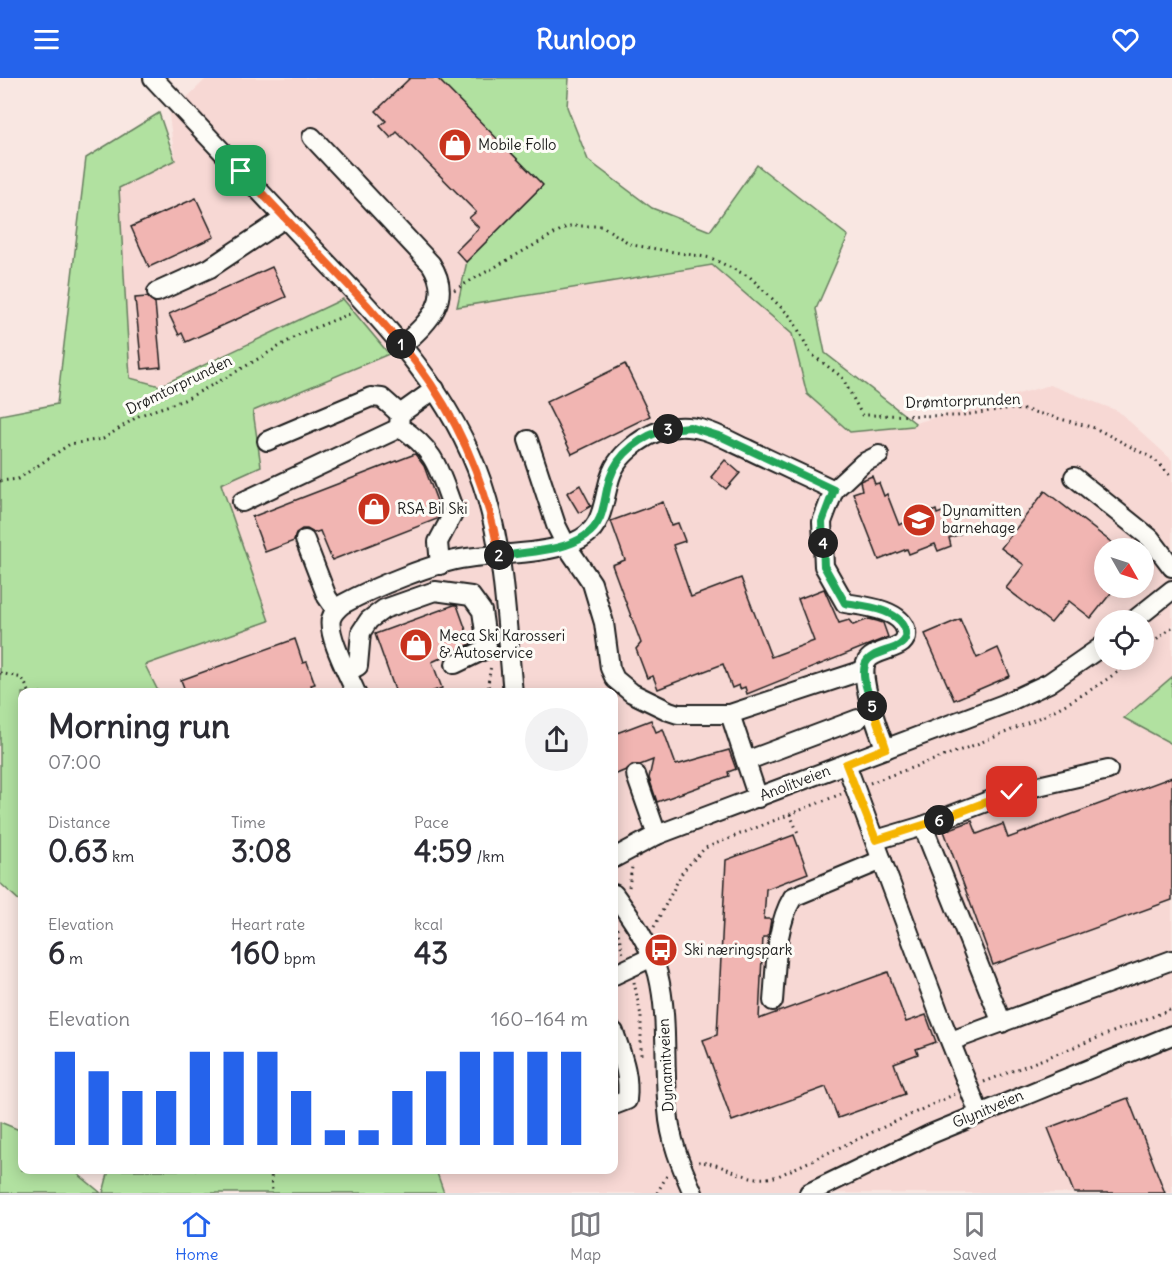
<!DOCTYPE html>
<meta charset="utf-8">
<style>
body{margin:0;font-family:Delius,sans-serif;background:#f2f2f3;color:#2b2b33;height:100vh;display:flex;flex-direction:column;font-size:22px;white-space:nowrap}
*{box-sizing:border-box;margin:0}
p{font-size:20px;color:#7c7c81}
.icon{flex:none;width:33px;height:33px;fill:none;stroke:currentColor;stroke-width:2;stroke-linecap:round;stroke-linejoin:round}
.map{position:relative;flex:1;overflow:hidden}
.details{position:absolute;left:18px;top:610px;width:600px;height:486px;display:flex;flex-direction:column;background:#fff;border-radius:12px;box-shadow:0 3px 15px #0003}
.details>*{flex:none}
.needle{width:39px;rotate:129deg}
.controls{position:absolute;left:1094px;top:460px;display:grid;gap:12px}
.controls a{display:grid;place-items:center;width:60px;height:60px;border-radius:50%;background:#fff;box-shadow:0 3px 15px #0003;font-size:30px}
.pin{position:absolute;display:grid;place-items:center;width:51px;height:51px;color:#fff;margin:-26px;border-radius:12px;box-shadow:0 3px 9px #0006}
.km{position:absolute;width:30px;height:30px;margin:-15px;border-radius:50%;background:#222;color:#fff;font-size:16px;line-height:30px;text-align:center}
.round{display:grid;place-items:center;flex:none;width:63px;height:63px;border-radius:32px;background:#f2f2f3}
.headline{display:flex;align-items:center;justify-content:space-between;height:102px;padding:0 30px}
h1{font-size:33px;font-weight:700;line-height:45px}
.figures{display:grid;grid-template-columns:repeat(3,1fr);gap:9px;height:102px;padding:6px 30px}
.figures div{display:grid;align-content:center}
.figures b{font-size:30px;font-weight:700}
.figures small{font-size:16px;font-weight:400}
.figures p{font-size:16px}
.chart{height:168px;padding:12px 30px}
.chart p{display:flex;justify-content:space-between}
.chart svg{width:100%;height:108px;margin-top:6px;stroke:#2563eb;stroke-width:6}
header{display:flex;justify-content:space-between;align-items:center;height:78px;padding:0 30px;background:#2563eb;color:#fff;font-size:27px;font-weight:700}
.tab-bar{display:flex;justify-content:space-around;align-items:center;height:84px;border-top:2px solid #e1e1e2;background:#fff;font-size:16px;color:#7c7c81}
.tab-bar a{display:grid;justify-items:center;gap:3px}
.tab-bar .active{color:#2563eb}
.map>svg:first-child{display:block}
.built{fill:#f7d8d4;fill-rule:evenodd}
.green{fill:#b1e1a0;stroke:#667e5e;stroke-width:1.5}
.building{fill:#f1b5b2;stroke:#1c1c1c;stroke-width:1.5}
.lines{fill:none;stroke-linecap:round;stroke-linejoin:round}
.minor-casing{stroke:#1c1c1c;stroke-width:22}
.path{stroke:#1c1c1c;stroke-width:3;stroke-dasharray:1.5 4.5;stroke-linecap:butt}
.minor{stroke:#fdfcf7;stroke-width:18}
.split-1-casing{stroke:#fff;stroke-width:12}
.split-2-casing{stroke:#fff;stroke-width:12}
.split-3-casing{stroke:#fff;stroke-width:12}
.split-4-casing{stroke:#fff;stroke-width:12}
.split-5-casing{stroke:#fff;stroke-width:12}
.split-6-casing{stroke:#fff;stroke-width:12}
.split-7-casing{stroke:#fff;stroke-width:12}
.split-1{stroke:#f0652b;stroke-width:8}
.split-2{stroke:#f0652b;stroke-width:8}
.split-3{stroke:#22a559;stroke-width:8}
.split-4{stroke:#22a559;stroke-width:8}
.split-5{stroke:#22a559;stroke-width:8}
.split-6{stroke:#f5b400;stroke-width:8}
.split-7{stroke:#f5b400;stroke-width:8}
.labels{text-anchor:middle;stroke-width:6;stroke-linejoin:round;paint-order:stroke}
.poi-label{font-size:15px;fill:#1c1c1c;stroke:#fdfcf7;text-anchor:start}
.street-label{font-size:15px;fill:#1c1c1c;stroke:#fdfcf7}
</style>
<header><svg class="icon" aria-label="menu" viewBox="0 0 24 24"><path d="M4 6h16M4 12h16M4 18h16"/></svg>Runloop<svg class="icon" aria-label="heart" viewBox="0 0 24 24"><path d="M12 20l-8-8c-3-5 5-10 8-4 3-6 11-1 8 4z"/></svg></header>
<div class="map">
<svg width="1172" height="1115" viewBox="0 0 1172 1115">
<rect width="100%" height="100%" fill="#f9e7e2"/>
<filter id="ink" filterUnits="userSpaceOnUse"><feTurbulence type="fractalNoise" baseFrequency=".0167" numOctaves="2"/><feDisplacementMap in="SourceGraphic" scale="12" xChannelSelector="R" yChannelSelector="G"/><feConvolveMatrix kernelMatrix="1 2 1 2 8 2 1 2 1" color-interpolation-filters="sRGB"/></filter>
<g filter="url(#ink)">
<!-- built -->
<path class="built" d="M 207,0 L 435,0 L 669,193 L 712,187 L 792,256 L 807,316 L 913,348 L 915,345 L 1050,307 L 1118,333 L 1172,382 L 1172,1115 L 444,1115 L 436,1092 L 614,1092 L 614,615 L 159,615 L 145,587 L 268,543 L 221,405 L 253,333 L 389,275 L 342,221 L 159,308 L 130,300 L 119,110 L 175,82 L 169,37 ZM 1104,471 L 1143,471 L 1143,510 L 1104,510 ZM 1104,543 L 1143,543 L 1143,582 L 1104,582 Z"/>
<!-- green -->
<g class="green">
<path d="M 435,0 L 569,0 L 567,29 L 588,82 L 652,130 L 710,153 L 757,87 L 848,158 L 816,231 L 825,275 L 915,345 L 913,348 L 850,354 L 807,316 L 792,256 L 712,187 L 457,229 L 467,183 L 542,108 Z"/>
<path d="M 159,35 L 175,82 L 119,110 L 130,300 L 160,308 L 343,221 L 389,276 L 253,333 L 261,388 L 221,406 L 269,543 L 145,587 L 159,615 L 22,615 L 22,825 L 0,805 L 0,337 L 57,326 L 86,80 Z"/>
<path d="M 1172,599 L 1172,666 L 1124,640 Z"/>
<path d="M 0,1044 L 22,1053 L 22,1092 L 73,1092 L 101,1115 L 0,1115 Z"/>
<path d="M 109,1092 L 436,1092 L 444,1115 L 103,1115 Z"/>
</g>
<!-- building -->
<g class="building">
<path d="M 410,0 L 437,0 L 543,107 L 466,184 L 456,173 L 479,150 L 469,140 L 476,134 L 397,54 L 391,60 L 380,48 L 386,43 L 376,33 Z"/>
<path d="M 196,120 L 214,159 L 149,189 L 131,149 Z"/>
<path d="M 272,189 L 286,219 L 186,264 L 182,255 L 179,257 L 169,236 Z"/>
<path d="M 147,219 L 155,225 L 161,289 L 142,291 L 135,220 Z"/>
<path d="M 625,286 L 650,338 L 572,376 L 546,324 Z"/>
<path d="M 415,376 L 424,388 L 441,434 L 437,441 L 332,482 L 320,453 L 314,455 L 307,451 L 302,451 L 296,455 L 294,463 L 265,474 L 252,439 Z"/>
<path d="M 725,382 L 740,395 L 726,411 L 711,399 Z"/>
<path d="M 872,398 L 875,406 L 879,405 L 884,418 L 887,416 L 899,447 L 936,432 L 937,436 L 950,431 L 960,456 L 949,460 L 951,468 L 938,473 L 935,466 L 909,476 L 907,471 L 879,482 L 853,415 L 862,412 L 860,403 Z"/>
<path d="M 580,407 L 591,428 L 579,435 L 567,415 Z"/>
<path d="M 1045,413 L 1120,471 L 1104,471 L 1104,510 L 1115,510 L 1091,540 L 1069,523 L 1051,545 L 1006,510 L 1024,487 L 1001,470 Z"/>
<path d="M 663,424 L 671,447 L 678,445 L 685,463 L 673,467 L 691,519 L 741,500 L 771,579 L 814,563 L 798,521 L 824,511 L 839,545 L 849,542 L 853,547 L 869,541 L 877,543 L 883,545 L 888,559 L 747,616 L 745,609 L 740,611 L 739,607 L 732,610 L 723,586 L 658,611 L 653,598 L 647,600 L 636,571 L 641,565 L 612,487 L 625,482 L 611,443 Z"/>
<path d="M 454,527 L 457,527 L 471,566 L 432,584 L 442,610 L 428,615 L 396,615 L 375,556 Z"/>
<path d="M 960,541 L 977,580 L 998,570 L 1010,598 L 954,622 L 925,556 Z"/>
<path d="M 295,561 L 303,585 L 307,584 L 315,606 L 311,607 L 314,615 L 186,615 L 181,602 Z"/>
<path d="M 651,642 L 656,654 L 663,651 L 676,687 L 729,672 L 736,691 L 728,694 L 729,698 L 657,724 L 649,700 L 653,682 L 640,687 L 632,687 L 626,692 L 614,697 L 614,656 Z"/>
<path d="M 1172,699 L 1172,822 L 993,887 L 944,753 L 972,743 L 977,756 L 1003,746 L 1008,760 Z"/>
<path d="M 794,757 L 808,795 L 766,811 L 764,841 L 771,841 L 768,859 L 763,859 L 759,941 L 888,894 L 906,944 L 926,937 L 936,964 L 916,971 L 918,976 L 894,985 L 905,1016 L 838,1040 L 826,1009 L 732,1043 L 703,962 L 717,957 L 726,782 Z"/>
<path d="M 1128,1020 L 1165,1115 L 1074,1115 L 1048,1050 Z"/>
</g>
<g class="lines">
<!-- minor casing -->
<g class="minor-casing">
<g id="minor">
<path d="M 153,0 C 206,56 259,112 311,168 C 379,240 449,309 482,405 C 505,472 506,545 513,615"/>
<path d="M 312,59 L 431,186 C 454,222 428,244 402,268"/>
<path d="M 157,214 L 210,190 L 285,140"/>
<path d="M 399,348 C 436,373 438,390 453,430 L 453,436 L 438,464 L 440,487"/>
<path d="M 528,362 L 556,447 L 566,467 L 592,505 L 604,545 L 610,590 L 615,601 L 632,615 L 669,633 L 678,636 L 730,636 L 758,720"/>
<path d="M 267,363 L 371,319 L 382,320 L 400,336"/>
<path d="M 1074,399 L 1150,460 L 1172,489"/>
<path d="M 834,412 L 863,385 L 879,377"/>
<path d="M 242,424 L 395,352 L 399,348 L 400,336 L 435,311"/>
<path d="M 305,462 L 327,519 L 336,532"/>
<path d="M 1133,543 L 1172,512"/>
<path d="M 347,594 L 358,588 L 361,554 L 369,542 L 384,531 L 435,513 L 471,518 L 482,533 L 487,568 L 484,572 L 455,586"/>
<path d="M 356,615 C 349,598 327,558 331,541 C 333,534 338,530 343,526 C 372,510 435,484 467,480 C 502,475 541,477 574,464 C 604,452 602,426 610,400 C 615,384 624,375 637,365 C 651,355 670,347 688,349 C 708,350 729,363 747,371 C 776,385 805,398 834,412 L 822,444 L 824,488 L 845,525 C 863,528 901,531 906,553 C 907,558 905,562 902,565 C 892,573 871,573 866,585 C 859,600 879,655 886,671"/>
<path d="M 730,636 L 864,592"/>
<path d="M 746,683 L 858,641"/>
<path d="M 846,686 L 940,938 L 979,1035"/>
<path d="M 636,697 L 657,757"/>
<path d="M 923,748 L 1002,945"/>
<path d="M 876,762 L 923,748 L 1012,714 L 1108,692"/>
<path d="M 614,780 L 657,757 L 1004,626 L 1049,605 L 1104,567"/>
<path d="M 614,816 C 632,841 650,866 658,896 C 669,941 663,987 668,1032 C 670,1062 681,1088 693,1115"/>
<path d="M 614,897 L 652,879"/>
<path d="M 773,923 C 776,889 775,849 793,819 L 882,782"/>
<path d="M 614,954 C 622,978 630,996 627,1022 L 614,1027"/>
<path d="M 951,963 L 1172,882"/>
<path d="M 809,1115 L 931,1056 L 1172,957"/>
</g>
</g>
<!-- path -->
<g class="path">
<path d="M 454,212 L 568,148 L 602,148 L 632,167 L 711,180 L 750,199 L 792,240 L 811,276 L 842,299 L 862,337 L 957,338 L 1004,331 L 1026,332 L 1095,350 L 1154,381 L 1172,399"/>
<path d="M 0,403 L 18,401 L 70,366 L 103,361 L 140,337 L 184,322 L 229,298 L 302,255 L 352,235"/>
<path d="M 1143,573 L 1172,549"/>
<path d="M 0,595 L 22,600 L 30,615"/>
<path d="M 490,615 L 488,606 L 491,587"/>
<path d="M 870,705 C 961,671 1056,644 1133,582"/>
<path d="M 790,736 L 798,755"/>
<path d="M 629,809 L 632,789"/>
<path d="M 654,849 L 683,793 L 705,770 L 841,716"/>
<path d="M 617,850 L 623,876"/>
<path d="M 634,904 L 641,938 L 641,978"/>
<path d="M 984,1004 L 1172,931"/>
<path d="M 698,1084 C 728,1085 745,1107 778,1098 L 955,1016"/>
<path d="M 271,1092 L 272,1115"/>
<path d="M 657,1115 L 668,1096"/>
</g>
<!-- minor -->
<use href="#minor" class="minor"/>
</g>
</g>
<g class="lines" filter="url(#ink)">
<!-- split-1 casing -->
<g class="split-1-casing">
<path id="split-1" d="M 241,93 L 368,228 L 401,266"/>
</g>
<!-- split-2 casing -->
<g class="split-2-casing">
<path id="split-2" d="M 401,266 C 453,328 485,397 499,477"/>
</g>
<!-- split-3 casing -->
<g class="split-3-casing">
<path id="split-3" d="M 499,477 L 499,479 C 526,473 562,474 585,458 C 606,444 603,421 610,400 C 618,375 643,357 668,351"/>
</g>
<!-- split-4 casing -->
<g class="split-4-casing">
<path id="split-4" d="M 668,351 L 690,349 L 722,359 L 834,412 L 822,444 L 823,465"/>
</g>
<!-- split-5 casing -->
<g class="split-5-casing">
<path id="split-5" d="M 823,465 L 824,488 L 845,525 C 863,528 902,531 906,554 C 907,558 905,563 901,566 C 891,574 869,574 865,587 C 861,599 869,616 872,628"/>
</g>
<!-- split-6 casing -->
<g class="split-6-casing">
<path id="split-6" d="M 872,628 L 886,670 L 846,686 L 876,762 L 939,742"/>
</g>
<!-- split-7 casing -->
<g class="split-7-casing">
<path id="split-7" d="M 939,742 L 1012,714"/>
</g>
<!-- split-1 -->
<use href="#split-1" class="split-1"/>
<!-- split-2 -->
<use href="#split-2" class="split-2"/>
<!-- split-3 -->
<use href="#split-3" class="split-3"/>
<!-- split-4 -->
<use href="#split-4" class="split-4"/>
<!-- split-5 -->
<use href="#split-5" class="split-5"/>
<!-- split-6 -->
<use href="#split-6" class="split-6"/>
<!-- split-7 -->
<use href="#split-7" class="split-7"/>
</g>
<!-- icons -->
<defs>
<g id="shop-disc" transform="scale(1.725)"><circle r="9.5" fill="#c8321e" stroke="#fdfcf7"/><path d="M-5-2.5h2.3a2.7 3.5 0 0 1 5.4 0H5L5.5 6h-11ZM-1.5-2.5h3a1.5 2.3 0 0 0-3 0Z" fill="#fff"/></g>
<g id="school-disc" transform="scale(1.725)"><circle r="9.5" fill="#c8321e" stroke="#fdfcf7"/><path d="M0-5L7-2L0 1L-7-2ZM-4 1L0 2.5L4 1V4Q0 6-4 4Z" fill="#fff"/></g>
<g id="bus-disc" transform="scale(1.725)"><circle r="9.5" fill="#c8321e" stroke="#fdfcf7"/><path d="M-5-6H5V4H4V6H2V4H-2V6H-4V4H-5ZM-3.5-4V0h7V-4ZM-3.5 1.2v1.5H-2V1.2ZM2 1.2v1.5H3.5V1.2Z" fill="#fff"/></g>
</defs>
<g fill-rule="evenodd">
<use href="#shop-disc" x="455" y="67"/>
<use href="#shop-disc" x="374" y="431"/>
<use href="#school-disc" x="919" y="442"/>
<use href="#shop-disc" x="416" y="567"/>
<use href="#bus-disc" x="661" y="872"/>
</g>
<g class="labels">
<!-- poi labels -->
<g class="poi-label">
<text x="478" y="72">Mobile Follo</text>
<text x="397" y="436">RSA Bil Ski</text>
<text x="942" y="438">Dynamitten<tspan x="942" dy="17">barnehage</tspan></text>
<text x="439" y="563">Meca Ski Karosseri<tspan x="439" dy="17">&amp; Autoservice</tspan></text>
<text x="684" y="877">Ski næringspark</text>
</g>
<!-- street labels -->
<g class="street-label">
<text transform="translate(179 307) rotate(-26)" y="5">Drømtorprunden</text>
<text transform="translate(963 323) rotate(-2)" y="5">Drømtorprunden</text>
<text transform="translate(795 705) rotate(-21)" y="5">Anolitveien</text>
<text transform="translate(666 987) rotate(-93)" y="5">Dynamitveien</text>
<text transform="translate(988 1031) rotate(-23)" y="5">Glynitveien</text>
</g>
</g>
</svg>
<div class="controls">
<a><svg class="needle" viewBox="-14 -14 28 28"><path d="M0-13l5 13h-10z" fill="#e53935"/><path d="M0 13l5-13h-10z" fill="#7c7c81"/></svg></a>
<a><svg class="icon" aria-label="locate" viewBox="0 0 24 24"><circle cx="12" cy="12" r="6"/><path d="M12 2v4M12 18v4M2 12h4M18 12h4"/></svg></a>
</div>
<div class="pin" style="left:241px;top:93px;background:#1e9e55"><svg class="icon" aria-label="arrive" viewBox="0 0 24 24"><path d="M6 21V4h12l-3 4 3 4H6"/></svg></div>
<div class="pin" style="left:1012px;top:714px;background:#d93025"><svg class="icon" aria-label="check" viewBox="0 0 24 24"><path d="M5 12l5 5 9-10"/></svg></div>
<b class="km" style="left:401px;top:266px">1</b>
<b class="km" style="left:499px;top:477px">2</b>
<b class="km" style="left:668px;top:351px">3</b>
<b class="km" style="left:823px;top:465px">4</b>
<b class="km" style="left:872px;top:628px">5</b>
<b class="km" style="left:939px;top:742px">6</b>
<section class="details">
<div class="headline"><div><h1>Morning run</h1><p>07:00</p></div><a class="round"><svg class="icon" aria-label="share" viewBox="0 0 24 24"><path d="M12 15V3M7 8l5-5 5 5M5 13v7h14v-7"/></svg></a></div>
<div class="figures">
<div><p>Distance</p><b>0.63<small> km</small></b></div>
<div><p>Time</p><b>3:08</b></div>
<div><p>Pace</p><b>4:59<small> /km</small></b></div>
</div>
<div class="figures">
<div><p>Elevation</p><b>6<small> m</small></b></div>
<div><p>Heart rate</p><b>160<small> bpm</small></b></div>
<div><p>kcal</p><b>43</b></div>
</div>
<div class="chart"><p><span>Elevation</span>160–164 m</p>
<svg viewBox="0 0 160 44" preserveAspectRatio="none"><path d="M5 44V6M15 44V14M25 44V22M35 44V22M45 44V6M55 44V6M65 44V6M75 44V22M85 44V38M95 44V38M105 44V22M115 44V14M125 44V6M135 44V6M145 44V6M155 44V6"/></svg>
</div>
</section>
</div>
<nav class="tab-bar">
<a class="active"><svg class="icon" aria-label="home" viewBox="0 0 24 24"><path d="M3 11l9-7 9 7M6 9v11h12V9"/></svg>Home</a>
<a><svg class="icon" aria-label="map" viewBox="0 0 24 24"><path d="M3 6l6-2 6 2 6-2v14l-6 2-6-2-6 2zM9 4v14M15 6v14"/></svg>Map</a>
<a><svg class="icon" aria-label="saved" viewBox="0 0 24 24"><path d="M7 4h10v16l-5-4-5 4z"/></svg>Saved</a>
</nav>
